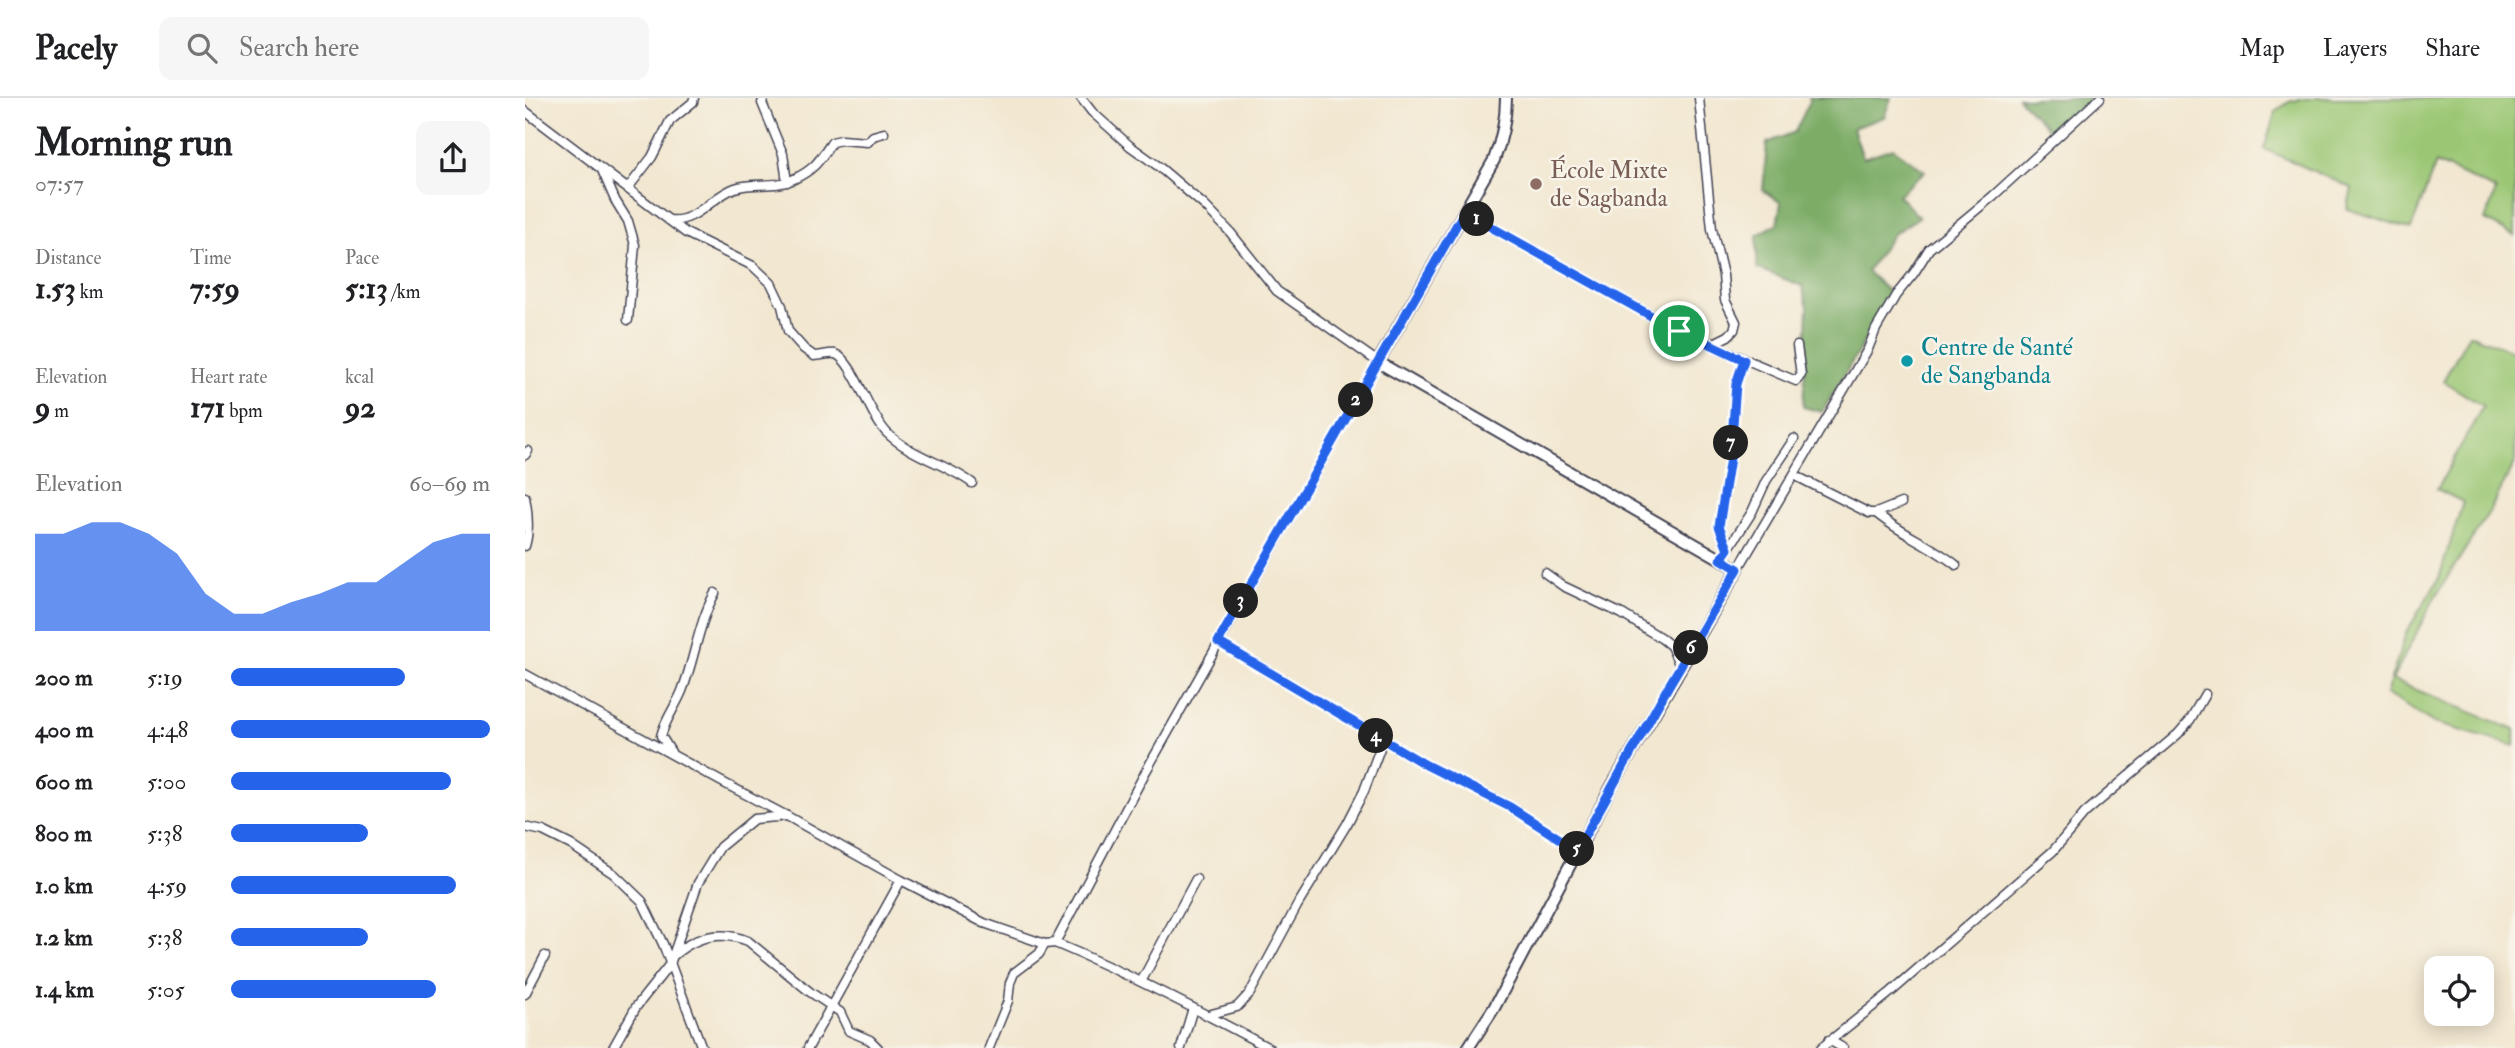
<!DOCTYPE html>
<meta charset="utf-8">
<style>
body{margin:0;font-family:"IM FELL Double Pica",serif;background:#f6f6f6;color:#202124;height:100vh;display:flex;flex-direction:column;font-size:26px;white-space:nowrap}
*{box-sizing:border-box;margin:0}
p{font-size:23px;color:#757577}
.icon{flex:none;width:38px;height:38px;fill:none;stroke:currentColor;stroke-width:2;stroke-linecap:round;stroke-linejoin:round}
.map{position:relative;flex:1;overflow:hidden}
.sheet{display:flex;flex-direction:column;background:#fff;width:525px}
.sheet>*{flex:none}
.fabs{position:absolute;left:1899px;top:858px;display:grid;gap:14px}
.fabs a{display:grid;place-items:center;width:70px;height:70px;border-radius:14px;background:#fff;box-shadow:0 4px 18px #0003;font-size:35px}
.pin{position:absolute;display:grid;place-items:center;width:60px;height:60px;color:#fff;margin:-30px;border:4px solid #fff;border-radius:50%;box-shadow:0 2px 7px #0007}
.km{position:absolute;width:35px;height:35px;margin:-18px;border-radius:50%;background:#222;color:#fff;font-size:19px;line-height:35px;text-align:center}
.round{display:grid;place-items:center;flex:none;width:74px;height:74px;border-radius:14px;background:#f6f6f6}
.overview{display:flex;align-items:center;justify-content:space-between;height:119px;padding:0 35px}
h1{font-size:38px;font-weight:800;line-height:52px}
.metrics{display:grid;grid-template-columns:repeat(3,1fr);gap:10px;height:119px;padding:7px 35px}
.metrics div{display:grid;align-content:center}
.metrics b{font-size:30px;font-weight:800}
.metrics small{font-size:19px;font-weight:400}
.metrics p{font-size:19px}
.chart{height:196px;padding:14px 35px}
.chart p{display:flex;justify-content:space-between}
.chart svg{width:100%;height:126px;margin-top:7px;fill:#2563eb;opacity:.7}
ul{padding:0 35px;list-style:none;font-size:23px}
li{display:grid;grid-template-columns:112px 84px 1fr;align-items:center;height:52px}
li i{height:18px;border-radius:9px;background:#2563eb}
header{display:flex;align-items:center;gap:42px;box-sizing:border-box;height:98px;padding:0 35px;background:#fff;border-bottom:2px solid #e0e0e0}
header strong{font-size:33px}
nav{display:flex;gap:38px;margin-inline-start:auto;font-size:24px}
.search{width:490px;height:63px;background:#f6f6f6;display:flex;align-items:center;gap:18px;box-sizing:border-box;padding:0 24px;border-radius:14px;color:#757577;font-size:26px}
main{display:flex;flex:1;min-height:0}
.map>svg:first-child{display:block}
.green{fill:#9bc774;stroke:#5e7458;stroke-width:2}
.forest{fill:#7cac66;stroke:#4f6750;stroke-width:2}
.lines{fill:none;stroke-linecap:round;stroke-linejoin:round}
.minor-casing{stroke:#414051;stroke-width:11}
.major-casing{stroke:#414051;stroke-width:14}
.minor{stroke:#fff;stroke-width:8}
.major{stroke:#fff;stroke-width:10}
.route-casing{stroke:#fff;stroke-width:14}
.route{stroke:#2563eb;stroke-width:9}
.education-dot{fill:#8d6e63;stroke:#f7f3e8;stroke-width:2.5}
.culture-dot{fill:#0f9aa8;stroke:#f7f3e8;stroke-width:2.5}
.labels{text-anchor:middle;stroke-width:5;stroke-linejoin:round;paint-order:stroke}
.education-label{font-size:24px;fill:#785e54;stroke:#f7f3e8;text-anchor:start}
.culture-label{font-size:24px;fill:#0d838f;stroke:#f7f3e8;text-anchor:start}
</style>
<header>
<strong>Pacely</strong>
<div class="search"><svg class="icon" aria-label="search" viewBox="0 0 24 24"><circle cx="10" cy="10" r="6"/><path d="M15 15l6 6"/></svg>Search here</div>
<nav><a>Map</a><a>Layers</a><a>Share</a></nav>
</header>
<main>
<section class="sheet">
<div class="overview"><div><h1>Morning run</h1><p>07:57</p></div><a class="round"><svg class="icon" aria-label="share" viewBox="0 0 24 24"><path d="M12 15V3M7 8l5-5 5 5M5 13v7h14v-7"/></svg></a></div>
<div class="metrics">
<div><p>Distance</p><b>1.53<small> km</small></b></div>
<div><p>Time</p><b>7:59</b></div>
<div><p>Pace</p><b>5:13<small> /km</small></b></div>
</div>
<div class="metrics">
<div><p>Elevation</p><b>9<small> m</small></b></div>
<div><p>Heart rate</p><b>171<small> bpm</small></b></div>
<div><p>kcal</p><b>92</b></div>
</div>
<div class="chart"><p><span>Elevation</span>60–69 m</p>
<svg viewBox="0 0 160 44" preserveAspectRatio="none"><path d="M0 44V10L10 10L20 6L30 6L40 10L50 17L60 31L70 38L80 38L90 34L100 31L110 27L120 27L130 20L140 13L150 10L160 10V44z"/></svg>
</div>
<ul>
<li><b>200 m</b>5:19<i style="width:67%"></i></li>
<li><b>400 m</b>4:48<i style="width:100%"></i></li>
<li><b>600 m</b>5:00<i style="width:85%"></i></li>
<li><b>800 m</b>5:38<i style="width:53%"></i></li>
<li><b>1.0 km</b>4:59<i style="width:87%"></i></li>
<li><b>1.2 km</b>5:38<i style="width:53%"></i></li>
<li><b>1.4 km</b>5:05<i style="width:79%"></i></li>
</ul>
</section>
<div class="map">
<svg width="1990" height="950" viewBox="0 0 1990 950">
<rect width="100%" height="100%" fill="#f7f3e8"/>
<filter id="ink" filterUnits="userSpaceOnUse"><feTurbulence type="fractalNoise" baseFrequency=".0143" numOctaves="2"/><feDisplacementMap in="SourceGraphic" scale="14" xChannelSelector="R" yChannelSelector="G"/><feConvolveMatrix kernelMatrix="1 2 1 2 8 2 1 2 1" color-interpolation-filters="sRGB"/></filter>
<filter id="wash" filterUnits="userSpaceOnUse"><feTurbulence type="fractalNoise" baseFrequency=".00686" numOctaves="4" result="noise"/><feDisplacementMap in="SourceGraphic" scale="28" xChannelSelector="R" yChannelSelector="G"/><feGaussianBlur stdDeviation="1.57" result="paint"/><feColorMatrix in="noise" values="0 0 0 0 0 0 0 0 0 0 0 0 0 0 0 0 0 1.4 0 .05"/><feComposite in="paint" operator="in"/></filter>
<g filter="url(#wash)">
<rect width="100%" height="100%" fill="#f2e7d0"/>
<!-- green -->
<g class="green">
<path d="M 1780,0 L 1990,0 L 1990,138 L 1960,122 L 1971,92 L 1911,65 L 1886,131 L 1822,111 L 1827,90 L 1739,51 L 1751,13 L 1764,4 Z"/>
<path d="M 1944,236 L 1990,254 L 1990,365 L 1964,414 L 1910,499 L 1867,582 L 1990,632 L 1990,648 L 1909,625 L 1861,596 L 1881,535 L 1914,480 L 1938,404 L 1912,391 L 1958,308 L 1918,283 Z"/>
</g>
<!-- forest -->
<g class="forest">
<path d="M 1284,0 L 1366,0 L 1359,19 L 1328,30 L 1338,60 L 1368,50 L 1400,73 L 1373,97 L 1394,119 L 1368,136 L 1342,173 L 1367,197 L 1297,314 L 1278,309 L 1283,209 L 1277,188 L 1232,170 L 1232,137 L 1252,126 L 1256,105 L 1238,92 L 1242,45 L 1270,34 L 1284,5 Z"/>
<path d="M 1493,0 L 1568,0 L 1528,36 Z"/>
</g>
</g>
<g filter="url(#ink)">
<g class="lines">
<!-- minor casing -->
<g class="minor-casing">
<g id="minor">
<path d="M 239,0 L 237,5 L 258,56 L 262,84"/>
<path d="M 1174,0 L 1187,131 L 1198,177 L 1200,202 L 1211,224 L 1209,232 L 1203,238 L 1187,246"/>
<path d="M 0,13 L 161,135 L 228,168 L 246,185 L 257,208 L 263,233 L 279,251 L 289,258 C 295,258 305,255 310,256 C 328,261 345,320 363,336 C 387,358 421,366 447,385"/>
<path d="M 77,72 L 90,102 L 103,123 L 110,147 L 103,222"/>
<path d="M 103,90 L 127,59 L 145,23 L 168,4 L 169,0"/>
<path d="M 939,114 L 1154,233 L 1271,283 L 1276,277 L 1272,248"/>
<path d="M 144,122 C 170,126 187,98 210,90 C 230,83 249,91 269,81 C 290,71 294,63 307,44 L 316,42 L 343,44 L 348,38 L 359,35"/>
<path d="M 0,357 L 3,353"/>
<path d="M 1269,377 L 1344,415 L 1351,415 L 1376,405"/>
<path d="M 0,399 C 3,415 5,432 0,448"/>
<path d="M 1351,415 C 1376,436 1406,447 1431,467"/>
<path d="M 1203,451 L 1194,428 L 1206,354 L 1211,286 L 1219,262"/>
<path d="M 1202,453 L 1227,414 L 1241,383 L 1269,341"/>
<path d="M 1213,471 L 1343,251 L 1351,231 L 1371,197 L 1389,175 L 1404,151 L 1468,98 L 1575,0"/>
<path d="M 1020,475 L 1038,488 L 1097,516 L 1136,540 L 1146,548 L 1155,568"/>
<path d="M 693,544 L 901,667 L 985,709 L 1052,752"/>
<path d="M 0,576 L 197,684 L 262,718 L 376,782 L 459,825 L 520,846 L 530,845 C 604,876 673,912 744,950"/>
<path d="M 146,654 L 136,638 C 140,622 151,608 157,593 C 170,560 173,526 190,495"/>
<path d="M 0,729 L 18,733 L 46,747 L 89,776 L 117,803 L 138,846 L 177,950"/>
<path d="M 530,845 L 621,673 L 853,264 L 752,193 L 705,134 L 680,108 L 633,68 L 605,48 L 567,14 L 556,0"/>
<path d="M 149,857 C 171,838 195,832 223,843 L 285,894 L 315,914 L 324,933 L 345,942 L 353,950"/>
<path d="M 617,882 L 671,781"/>
<path d="M 0,896 L 20,858"/>
<path d="M 683,917 L 712,909 L 725,895 L 772,808 L 822,726 L 839,693 L 858,642"/>
<path d="M 1304,942 L 1318,950"/>
<path d="M 88,950 L 111,909 L 145,866 L 173,785 L 195,749 L 229,721 L 262,718"/>
<path d="M 283,950 L 376,782"/>
<path d="M 464,950 L 483,903 L 485,885 L 489,875 L 514,856 L 520,846"/>
<path d="M 656,950 L 668,910"/>
<path d="M 1296,950 L 1366,894 L 1528,753 L 1560,715 L 1653,636 L 1665,622 L 1680,596"/>
</g>
</g>
<!-- major casing -->
<g class="major-casing">
<path id="major" d="M 943,950 L 969,910 L 1087,688 L 1213,471 L 853,264 L 969,62 C 977,41 981,23 981,0"/>
</g>
<!-- minor -->
<use href="#minor" class="minor"/>
<!-- major -->
<use href="#major" class="major"/>
</g>
</g>
<g class="lines" filter="url(#ink)">
<!-- route casing -->
<g class="route-casing">
<path id="route" d="M 939,114 L 1130,220 L 1219,262 L 1211,286 L 1206,354 L 1194,428 L 1203,451 L 1196,461 L 1213,471 L 1143,589 L 1052,752 L 985,709 L 901,667 L 693,544 Z"/>
</g>
<!-- route -->
<use href="#route" class="route"/>
</g>
<!-- markers -->
<circle class="education-dot" cx="1011" cy="86" r="7"/>
<circle class="culture-dot" cx="1382" cy="263" r="7"/>
<g class="labels">
<!-- education labels -->
<g class="education-label">
<text x="1025" y="80">École Mixte<tspan x="1025" dy="28">de Sagbanda</tspan></text>
</g>
<!-- culture labels -->
<g class="culture-label">
<text x="1396" y="257">Centre de Santé<tspan x="1396" dy="28">de Sangbanda</tspan></text>
</g>
</g>
</svg>
<div class="fabs">
<a><svg class="icon" aria-label="locate" viewBox="0 0 24 24"><circle cx="12" cy="12" r="6"/><path d="M12 2v4M12 18v4M2 12h4M18 12h4"/></svg></a>
</div>
<div class="pin" style="left:1154px;top:233px;background:#1e9e55"><svg class="icon" aria-label="arrive" viewBox="0 0 24 24"><path d="M6 21V4h12l-3 4 3 4H6"/></svg></div>
<b class="km" style="left:952px;top:121px">1</b>
<b class="km" style="left:831px;top:302px">2</b>
<b class="km" style="left:716px;top:503px">3</b>
<b class="km" style="left:851px;top:638px">4</b>
<b class="km" style="left:1052px;top:751px">5</b>
<b class="km" style="left:1166px;top:550px">6</b>
<b class="km" style="left:1206px;top:345px">7</b>
</div>
</main>
